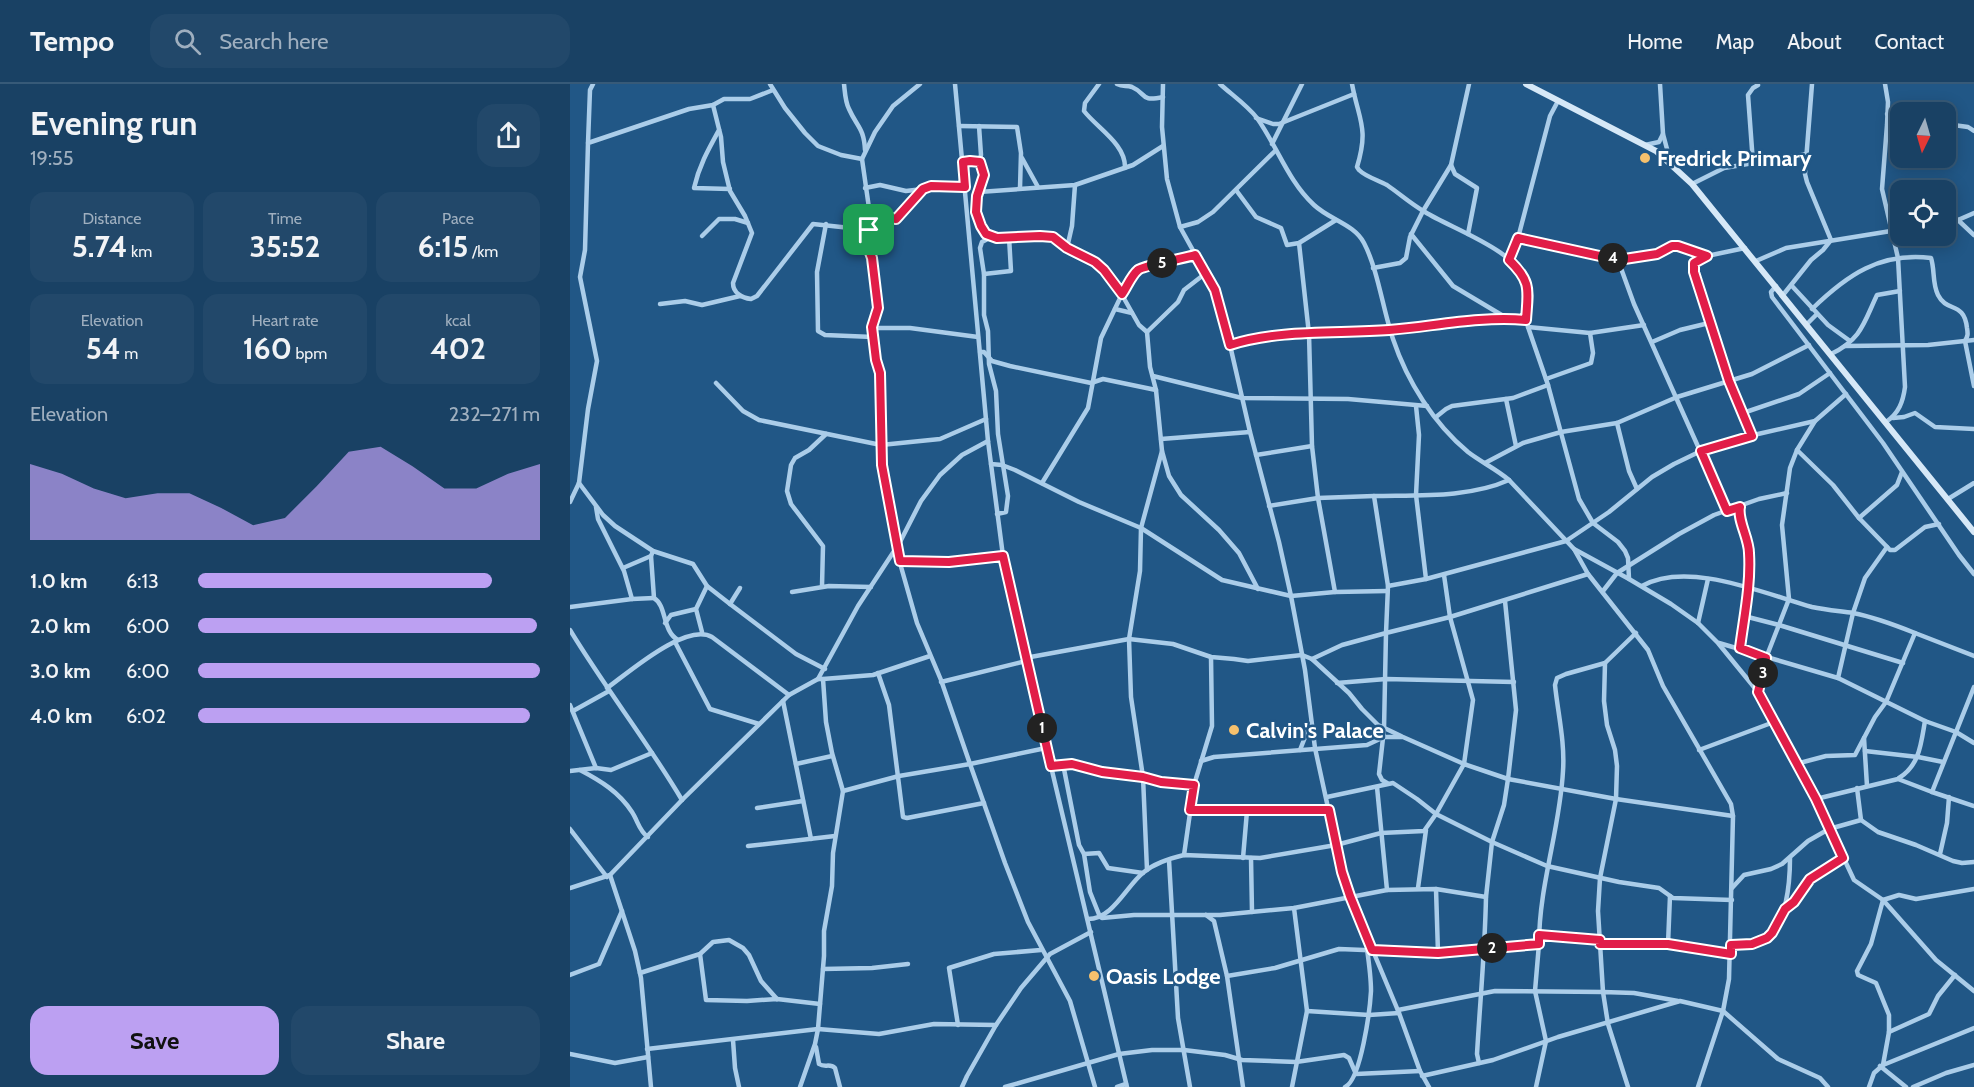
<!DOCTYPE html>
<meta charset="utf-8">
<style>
body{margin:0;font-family:Cabin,sans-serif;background:#22486a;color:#f1f3f6;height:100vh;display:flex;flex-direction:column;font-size:22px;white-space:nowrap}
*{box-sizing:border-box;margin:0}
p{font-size:20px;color:#9fafbf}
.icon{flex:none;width:33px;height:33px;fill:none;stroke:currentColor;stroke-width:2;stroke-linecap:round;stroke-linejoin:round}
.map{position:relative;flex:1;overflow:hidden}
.drawer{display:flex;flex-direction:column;background:#194164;width:570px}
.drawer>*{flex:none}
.needle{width:39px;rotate:185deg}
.controls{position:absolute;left:1320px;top:18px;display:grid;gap:12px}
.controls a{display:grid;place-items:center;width:66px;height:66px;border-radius:12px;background:#194164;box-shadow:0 3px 15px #0003,0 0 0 2px #375a78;font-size:30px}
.pin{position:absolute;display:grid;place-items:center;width:51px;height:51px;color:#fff;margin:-26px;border-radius:12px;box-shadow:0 3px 9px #0006}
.km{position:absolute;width:30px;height:30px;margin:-15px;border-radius:50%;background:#222;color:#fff;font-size:16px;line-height:30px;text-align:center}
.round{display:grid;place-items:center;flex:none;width:63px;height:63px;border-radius:18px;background:#22486a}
.summary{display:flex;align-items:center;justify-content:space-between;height:102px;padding:0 30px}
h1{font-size:33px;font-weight:700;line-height:45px}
.figures{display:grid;grid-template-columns:repeat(3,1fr);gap:9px;height:102px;padding:6px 30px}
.figures div{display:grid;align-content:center;border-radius:15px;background:#22486a;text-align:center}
.figures b{font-size:30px;font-weight:700}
.figures small{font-size:16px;font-weight:400}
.figures p{font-size:16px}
.chart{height:168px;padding:12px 30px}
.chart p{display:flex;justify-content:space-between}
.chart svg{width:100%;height:108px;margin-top:6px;fill:#bca0f2;opacity:.7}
.primary-button{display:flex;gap:12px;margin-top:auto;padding:12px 30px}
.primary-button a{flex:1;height:69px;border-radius:18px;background:#bca0f2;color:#111;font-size:24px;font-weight:700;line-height:69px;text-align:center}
.primary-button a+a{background:#22486a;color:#f1f3f6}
ul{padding:0 30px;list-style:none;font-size:20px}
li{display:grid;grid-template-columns:96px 72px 1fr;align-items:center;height:45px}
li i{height:15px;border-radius:8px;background:#bca0f2}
header{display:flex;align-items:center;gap:36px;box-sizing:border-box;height:84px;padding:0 30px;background:#194164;border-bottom:2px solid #375a78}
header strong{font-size:28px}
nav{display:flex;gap:33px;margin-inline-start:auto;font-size:21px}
.search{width:420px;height:54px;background:#22486a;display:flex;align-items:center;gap:15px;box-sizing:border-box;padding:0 21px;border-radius:18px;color:#9fafbf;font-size:22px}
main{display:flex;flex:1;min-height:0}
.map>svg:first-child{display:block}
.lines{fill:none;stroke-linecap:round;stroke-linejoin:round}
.street{stroke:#abcde9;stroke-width:4.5}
.secondary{stroke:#d6e8f7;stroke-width:6}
.route-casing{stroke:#fff;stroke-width:12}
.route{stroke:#e11d48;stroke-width:8}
.poi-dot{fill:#f6c16d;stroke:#215786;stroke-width:2}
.labels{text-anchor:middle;stroke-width:5;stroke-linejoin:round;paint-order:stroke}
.poi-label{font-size:22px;font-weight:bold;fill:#fff;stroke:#215786;text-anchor:start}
</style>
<header>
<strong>Tempo</strong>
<div class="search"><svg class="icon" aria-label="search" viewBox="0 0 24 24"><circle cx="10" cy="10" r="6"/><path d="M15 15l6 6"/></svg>Search here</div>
<nav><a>Home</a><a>Map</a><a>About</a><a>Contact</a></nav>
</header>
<main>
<section class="drawer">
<div class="summary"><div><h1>Evening run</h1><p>19:55</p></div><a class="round"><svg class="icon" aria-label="share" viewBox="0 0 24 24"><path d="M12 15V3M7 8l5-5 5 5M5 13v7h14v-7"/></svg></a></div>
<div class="figures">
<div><p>Distance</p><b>5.74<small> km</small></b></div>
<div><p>Time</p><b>35:52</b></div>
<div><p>Pace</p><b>6:15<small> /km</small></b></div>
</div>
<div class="figures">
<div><p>Elevation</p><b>54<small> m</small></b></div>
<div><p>Heart rate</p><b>160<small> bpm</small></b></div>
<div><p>kcal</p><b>402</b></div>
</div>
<div class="chart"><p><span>Elevation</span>232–271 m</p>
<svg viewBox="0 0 160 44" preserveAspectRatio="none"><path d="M0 44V13L10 17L20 23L30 27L40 25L50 25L60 31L70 38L80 35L90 22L100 8L110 6L120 14L130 23L140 23L150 17L160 13V44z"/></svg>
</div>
<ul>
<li><b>1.0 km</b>6:13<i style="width:86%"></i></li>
<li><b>2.0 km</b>6:00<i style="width:99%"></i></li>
<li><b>3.0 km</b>6:00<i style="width:100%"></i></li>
<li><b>4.0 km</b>6:02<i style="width:97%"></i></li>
</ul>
<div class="primary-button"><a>Save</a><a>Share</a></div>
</section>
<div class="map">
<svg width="1404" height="1003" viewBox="0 0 1404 1003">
<rect width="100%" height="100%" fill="#215786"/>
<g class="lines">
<!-- street -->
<g class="street">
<path d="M 200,0 L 215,24 L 235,49 L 248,62 L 271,71 L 292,75"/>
<path d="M 274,0 C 275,8 275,17 279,25 C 287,43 294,44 295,66"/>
<path d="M 385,0 L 418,357 L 433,472 L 456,577 L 557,1003"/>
<path d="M 529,0 L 515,19 L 514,27 C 527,44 556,60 555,84"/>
<path d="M 547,0 C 553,3 556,1 562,3 C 578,10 569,18 593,13"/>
<path d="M 593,0 L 592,43 L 597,95 L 610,143 L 645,206 L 660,261 L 680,348 L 709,458 L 721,512 L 735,586 L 745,664 L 772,788 L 780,812 L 829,929 L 850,987 L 859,1003"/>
<path d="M 650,0 C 662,11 677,21 687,34 C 707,62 718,97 744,121 C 760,136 784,140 794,159 C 808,186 813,226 823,255 C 837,297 864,340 898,368 C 911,378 926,385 939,396 L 1004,465 L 1059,495 L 1101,520 L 1128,539 L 1148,559 L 1188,608 L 1246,715 L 1284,796 L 1313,816 L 1366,876 L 1404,907"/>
<path d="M 782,0 C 789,37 799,44 787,83 L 789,86 C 796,93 808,96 817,101 C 830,110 841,120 855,128 C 882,145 950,167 958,202 C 961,215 955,229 958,243 L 978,301 L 1009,415 L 1023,439 L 1048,458 L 1055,467 L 1058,474 L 1059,495"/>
<path d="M 1090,0 L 1093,50 L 1101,80"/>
<path d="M 1242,0 L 1235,90 L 1237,98 L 1261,156"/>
<path d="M 1315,0 L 1318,18 L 1317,41 L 1312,105 L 1328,174 L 1335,303 C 1333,318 1329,329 1316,338"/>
<path d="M 143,21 L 151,53 L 153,78 L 160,107 L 175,132 L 182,149 L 163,199 C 163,209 172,214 181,215 L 187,212 L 243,140 L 299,146"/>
<path d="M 1317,30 L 1330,32"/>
<path d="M 686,34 L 703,40 L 709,40 L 784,10"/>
<path d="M 1376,40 L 1398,43 L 1404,47"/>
<path d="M 389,42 L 447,43 L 451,69 L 450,104"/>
<path d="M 409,42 L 411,71 L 409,78"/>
<path d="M 149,46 C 138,66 129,82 124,104 L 160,105"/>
<path d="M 18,59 L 20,6 L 23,0"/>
<path d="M 702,60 L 732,0"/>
<path d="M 1075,61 L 1089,58 L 1093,50"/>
<path d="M 452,74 L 468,103"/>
<path d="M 393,78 L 404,77 L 409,78 L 414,91 L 407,113 L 407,128 L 411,142 L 416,149 L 427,154 L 478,152 L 525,178 L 547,202 L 569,241 L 577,248"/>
<path d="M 1183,79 L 1178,11 L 1183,4 L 1188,1"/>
<path d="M 881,81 L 885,90 L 907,104 L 898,150"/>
<path d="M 1122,100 L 1154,84 L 1236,70"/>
<path d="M 295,104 L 310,101 L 336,107 L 353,105"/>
<path d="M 666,106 L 686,133 L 711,144 L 717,161 L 729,159 L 766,136"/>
<path d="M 409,108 L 505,101 L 563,81 L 593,62"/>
<path d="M 300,131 L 326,135 L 353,105 L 361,102 L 395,103"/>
<path d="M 1376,132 L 1388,136 L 1404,151"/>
<path d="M 1388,136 L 1404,129"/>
<path d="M 256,140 L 247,188 L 248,247 L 255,251 L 303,253"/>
<path d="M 610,143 L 628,138 L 643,128 L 705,67"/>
<path d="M 841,150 L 883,202 L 935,233"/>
<path d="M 132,152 L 149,135 L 165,135 L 178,139"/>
<path d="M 421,153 L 412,158 L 410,164 L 414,190 L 414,231 L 418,247 L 419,280 L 426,307 L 428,350 L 438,412 L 436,428 L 427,430"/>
<path d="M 948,154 L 1048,176"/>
<path d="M 497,164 L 502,142 L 505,101"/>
<path d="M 1175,164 L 1137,172 L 1124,179 L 1123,183 L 1159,297 L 1182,352"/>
<path d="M 1137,172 L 1102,162 L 1087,170 L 1048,176 L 1064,220 L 1157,427"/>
<path d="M 939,176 L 948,154 L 980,32 L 988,17"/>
<path d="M 1186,177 L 1216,164 L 1321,147 L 1330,139"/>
<path d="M 803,184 L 830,179 L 836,174 L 840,153 L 853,127 L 881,81 L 899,0"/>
<path d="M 636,189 L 614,206 L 608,218 L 577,248 L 580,283 L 586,306 L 592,367 L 599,392 L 611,411 L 649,446 L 669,469 L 688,505"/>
<path d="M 414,190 L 441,187 L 439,153"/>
<path d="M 1206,202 L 1201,208 L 1202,213 L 1313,359 L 1389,471 L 1404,490"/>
<path d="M 1222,202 L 1258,241 L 1280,257"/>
<path d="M 1213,211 L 1241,176 L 1253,166 L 1261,156"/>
<path d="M 90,220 L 115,217 L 132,221 L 170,212"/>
<path d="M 545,225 L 562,229"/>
<path d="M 1242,225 C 1277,191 1310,168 1361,174 C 1365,186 1362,199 1368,211 C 1377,229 1394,217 1397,244 C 1398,250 1398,252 1395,257 L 1404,302"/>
<path d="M 1237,240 L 1247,230"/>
<path d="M 958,243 L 1020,249 L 1074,241"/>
<path d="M 302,244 L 340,244 L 408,253"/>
<path d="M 1082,258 L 1110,246 L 1139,239"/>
<path d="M 660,261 C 709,245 768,250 819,246 C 866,242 910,232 956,236"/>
<path d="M 1275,262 L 1358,261 L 1404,256"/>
<path d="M 410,268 L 414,268 L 422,277 L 440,282 L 521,299 L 533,295 L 586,306"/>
<path d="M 1261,270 C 1292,255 1294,238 1307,211 L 1330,207"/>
<path d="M 583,292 L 672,314 L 778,315 L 857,322"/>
<path d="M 976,295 L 1021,279 L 1023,269 L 1020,249"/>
<path d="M 146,299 L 173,327 L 189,336 L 311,361 L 370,355 L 416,335"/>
<path d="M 936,315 L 946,362"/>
<path d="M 846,322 L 849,351 L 846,411 L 856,495 L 996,457 L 1039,428 L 1082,393 L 1104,380 L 1131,367 L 1188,350 L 1245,337"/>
<path d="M 1173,329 L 1229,310 L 1260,289"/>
<path d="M 866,333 L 876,325 L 882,322 L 943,314 L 978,301"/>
<path d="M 1323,334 L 1334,333 L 1345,329 L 1365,343 L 1404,345"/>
<path d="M 1047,339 L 1059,387 L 1067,405"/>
<path d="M 591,355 L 680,348"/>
<path d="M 1227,366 L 1263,401 L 1289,434 L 1320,466 L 1325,466 L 1355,443 L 1369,440"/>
<path d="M 686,371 L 742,362"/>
<path d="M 915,379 L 953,359 L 991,348 L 1047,339 L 1107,313 L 1182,290 L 1239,261"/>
<path d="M 421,380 L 432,381 L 445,386 L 509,418 L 571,444 L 652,496 L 721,512 L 765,508 L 748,414 L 742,362 L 739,250 L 729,159"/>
<path d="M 9,399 L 33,431 L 45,442 L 83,467 L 123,480 L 137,502 L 160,520 L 226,570 L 255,585"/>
<path d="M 472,399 L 518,324 L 531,254 L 552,210 L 562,195 L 572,183 L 611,176 L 625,171"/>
<path d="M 1378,415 L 1404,399"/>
<path d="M 0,418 L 9,399 L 18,325 L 27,277 L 10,193 L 15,166 L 18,59 L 119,25 L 143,21 L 154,15 L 180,15 L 203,6"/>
<path d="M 699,422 L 748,414 L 804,412"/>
<path d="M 26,423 L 28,435 L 54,487 L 62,515"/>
<path d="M 1289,434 L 1327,401 L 1332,388"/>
<path d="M 1004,465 L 1018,490 L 1078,566 L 1093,602 L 1161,720 L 1163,732 L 1159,895 L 1153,927 L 1128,1003"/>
<path d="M 83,467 L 81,472 L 84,514 C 97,522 92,547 108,556"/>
<path d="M 330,477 L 379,478 L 433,472"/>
<path d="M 53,484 L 81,472"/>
<path d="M 856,495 L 818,502 L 804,412 C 848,411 899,414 939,396"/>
<path d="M 252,502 L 253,462 L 221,420 L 217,407 L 221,381 L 225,374 L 239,366 L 256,350"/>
<path d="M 1072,502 C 1118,476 1195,510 1242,523 C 1256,526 1269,527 1283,529 C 1304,533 1325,541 1345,549 L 1316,618 L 1305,633 L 1285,671 L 1256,672 L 1226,680"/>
<path d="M 1033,507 L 1047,489 L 1109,450 L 1144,431 L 1189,415 L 1217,409"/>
<path d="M 222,508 L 259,502 L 301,503"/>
<path d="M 765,508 L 817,507"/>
<path d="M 160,520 L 170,504"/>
<path d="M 0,523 L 62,515 L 84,514"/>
<path d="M 1174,532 L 1209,541 L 1333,579"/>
<path d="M 95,539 L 101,531 L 126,525"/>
<path d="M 1128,539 L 1138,495"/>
<path d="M 0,546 C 35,604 77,657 112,716"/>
<path d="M 132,548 L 126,525 L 137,502"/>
<path d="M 1345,549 L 1404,572"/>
<path d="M 105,558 L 140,625 L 189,640"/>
<path d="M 1149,559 L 1268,594 L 1283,529 L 1295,494 L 1317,463"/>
<path d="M 1170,564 C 1174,533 1180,501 1179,469 C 1179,454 1168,436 1170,423"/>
<path d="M 455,574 L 559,555 L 603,560 L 641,573 L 664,575 L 678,577 L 732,571 L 742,575 L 779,609 L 792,625 L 808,641 L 831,652"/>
<path d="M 742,575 L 772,561 L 816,549 L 818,502"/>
<path d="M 308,589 L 319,621 L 333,733 L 337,734 L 414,719"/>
<path d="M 1268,594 L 1355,637 L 1386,648 L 1404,659"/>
<path d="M 253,595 L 303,591 L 360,572"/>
<path d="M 371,598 L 456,577"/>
<path d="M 767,599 L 816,595 L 944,598"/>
<path d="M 37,604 C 58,589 116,538 142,553 L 219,611"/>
<path d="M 1188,608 L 1196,574 L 1219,515 L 1212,441 L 1220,384 L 1227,366 L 1245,337 L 1276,310"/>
<path d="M 213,617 L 241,755"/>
<path d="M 0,621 L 26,684"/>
<path d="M 3,627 L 39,607"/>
<path d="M 1294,654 L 1297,702"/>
<path d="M 476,664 L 400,680 L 435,779 L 458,838 L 500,917 L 525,1003"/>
<path d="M 730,666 L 741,638"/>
<path d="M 1129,666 L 1204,638"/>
<path d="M 1295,667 L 1348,673 L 1373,678"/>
<path d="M 631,677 L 644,673 L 797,661 L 814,653 L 833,653 L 894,680 L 938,695 L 946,626 L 935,517"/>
<path d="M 226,680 L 262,672"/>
<path d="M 493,680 L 509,761 L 514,770 L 520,808 L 530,833"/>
<path d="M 481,682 L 502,680 L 533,688 L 573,693 L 591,698 L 624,701"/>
<path d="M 10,686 C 31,697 49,708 62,728 C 68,737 69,747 78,753"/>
<path d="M 0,687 L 26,684 L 41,686 L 82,669"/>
<path d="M 1329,694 C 1350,681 1351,659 1355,637"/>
<path d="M 817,699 L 812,696 L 809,690 L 814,645 L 816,549 L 880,533 L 1018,490"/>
<path d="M 1287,704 L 1291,736"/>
<path d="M 273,707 L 329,692 L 400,680 L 371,596 L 347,539 L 326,465 L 312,381 L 310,289 L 302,244 L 308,224 L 302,174 L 299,166 L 300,131 L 292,75 L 305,48 L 323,22 L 350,0"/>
<path d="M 1362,708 L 1404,722"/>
<path d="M 757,713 L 823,699 L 847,715 L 866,730 L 894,680 L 903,616 L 880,533 L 874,491"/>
<path d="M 1246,715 L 1328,695 L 1362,708 L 1404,603"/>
<path d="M 187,724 L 233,717"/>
<path d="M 620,726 L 759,726"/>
<path d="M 0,745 L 37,793"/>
<path d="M 178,762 L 265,752"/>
<path d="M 514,770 L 529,769 L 538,784 L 573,789"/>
<path d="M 1370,770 L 1377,739 L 1379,713"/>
<path d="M 614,771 L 624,701 L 642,642 L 641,573"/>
<path d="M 673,774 L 677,727"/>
<path d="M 681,774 L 682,828"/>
<path d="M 599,776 L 608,934 L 620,1003"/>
<path d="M 577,786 L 573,693 L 561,613 L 559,555 L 570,487 L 571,444 L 592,367"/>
<path d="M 40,791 L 65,867 L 71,894 L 81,1003"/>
<path d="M 0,804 L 40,791 L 112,716 L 219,611 L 248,595 L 288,522 L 330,458 L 351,417 L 370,391 L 392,371 L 418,357"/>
<path d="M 848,804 L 856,746"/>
<path d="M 1162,804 L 1174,791 L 1201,785 L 1212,780 L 1238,757 L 1259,745 L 1291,736 L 1308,748 L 1346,761 L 1383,777 L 1392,779 L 1404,778"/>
<path d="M 866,805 L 868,869"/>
<path d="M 817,806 L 866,805 L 916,813 L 922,758 L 977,782 L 1049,798 L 1089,804 L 1103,814 L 1162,816"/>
<path d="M 1215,825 L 1224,818 L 1240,795 L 1273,774"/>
<path d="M 636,831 L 644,837 L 657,892 L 673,1003"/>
<path d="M 532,834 L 564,831 L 650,831 L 724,824 L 817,806 L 807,703"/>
<path d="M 518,835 C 543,835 556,802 574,788 C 585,779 601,774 614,771 L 690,774 L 766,761 L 811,749 L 854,747 L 866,730 L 922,758 L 934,721 L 938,695 L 1046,715 L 1163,732"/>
<path d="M 969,851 L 1030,857"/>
<path d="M 1030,860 L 1098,860 L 1161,870"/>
<path d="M 1098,860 L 1100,812"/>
<path d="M 1161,861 C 1172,860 1185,861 1194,856 C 1217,843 1220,797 1220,774"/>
<path d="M 130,870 L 136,916 L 177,917 L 207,915 L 250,920"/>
<path d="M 253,885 L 302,884 L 338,880"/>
<path d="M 70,889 L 130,870 L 143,858 L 159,856 L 173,864 L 179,871 L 191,897 L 207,915"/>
<path d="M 0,891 L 29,880 L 52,827"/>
<path d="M 657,892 L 705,884 L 769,865 L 868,869 L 969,860 C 969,801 990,745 993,687 C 995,658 988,630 985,601 L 987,594 L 996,590 L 1035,579 L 1066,549"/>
<path d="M 828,926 L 925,907 L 1033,908 L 1028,827 L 1030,794 L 1046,715 L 1047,682 L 1045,666 L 1037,641 L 1034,617 L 1035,579"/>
<path d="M 737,927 L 799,931 L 829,929"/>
<path d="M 388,941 L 379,884 L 424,870 L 471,866"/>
<path d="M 1319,948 L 1359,930 L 1368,912 L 1385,891"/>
<path d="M 163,956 L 165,984 L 169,1003"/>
<path d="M 246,963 L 249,980 C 255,984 260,979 265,984 L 270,1003"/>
<path d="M 77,965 L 248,945 L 309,950 L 364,940 L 426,941 L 451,904 L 480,870 L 521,848"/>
<path d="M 0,970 L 45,979 L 78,973"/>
<path d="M 909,979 L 907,970 C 910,918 915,866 916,813"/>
<path d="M 1313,981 L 1404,944"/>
<path d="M 1310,982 L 1336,1003"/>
<path d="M 852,992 L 923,976 L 988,953 L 1110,917 L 1153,927 L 1208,975 L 1250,994 L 1258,1003"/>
<path d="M 230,1003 L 245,960 L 248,945 L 254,872 L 254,847 L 262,802 L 263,769 L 273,707 L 262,669 L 256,638 L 253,595 L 248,595"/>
<path d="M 392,1003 L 397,992 L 426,941"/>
<path d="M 435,1003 L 549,970 L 582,966 L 614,966 L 655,971 L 672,976 L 726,978 L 774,971 L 779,974 L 786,990 L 850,987"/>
<path d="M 547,1003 L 556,1000"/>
<path d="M 722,1003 L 737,927 L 724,824"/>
<path d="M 775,1003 C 791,996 800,925 801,907 C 801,893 799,879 797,865"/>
<path d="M 966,1003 L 976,957 L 965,907 L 969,860"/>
<path d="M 1058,1003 L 1038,940 L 1033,908 L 1064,909 L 1108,917"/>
<path d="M 1299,1003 L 1304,989 L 1313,981 L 1319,948 L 1319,931 L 1306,899 L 1288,891 L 1287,887 L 1301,860 L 1313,816 L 1329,811 L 1346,815 L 1404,805"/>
<path d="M 1343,1003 L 1376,989 L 1404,981"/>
</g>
<!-- secondary -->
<path class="secondary" d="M 956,0 L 1086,67 L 1122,100 L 1404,448"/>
</g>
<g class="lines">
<!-- route casing -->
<g class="route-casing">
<path id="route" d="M 400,77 L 410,78 L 414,91 L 407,112 L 406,128 L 411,142 L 416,150 L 427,154 L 470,152 L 483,153 L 497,164 L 525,178 L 534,186 L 552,210 C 557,203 561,192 568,186 C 572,182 615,174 625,171 L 645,206 L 660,261 C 709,245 768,250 819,246 C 866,242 910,232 956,236 C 958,206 962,198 939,176 L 948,154 L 1048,176 L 1087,170 L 1102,162 L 1108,162 L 1137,172 L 1124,179 L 1124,188 L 1159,297 L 1182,352 L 1131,367 L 1157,427 L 1170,423 C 1167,436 1179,454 1179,469 C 1181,501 1174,533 1170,564 L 1196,574 L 1188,608 L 1246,715 L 1273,774 L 1240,795 L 1224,818 L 1215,825 L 1202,849 L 1197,854 L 1182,860 L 1161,861 L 1161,870 L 1098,860 L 1030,860 L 1030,856 L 969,851 L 969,860 L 868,869 L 802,866 L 780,812 L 772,788 L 759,726 L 620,726 L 624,701 L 591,698 L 573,693 L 532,688 L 502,680 L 481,682 L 433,472 L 379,478 L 330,477 L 312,381 L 310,289 L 306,276 L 302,243 L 308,224 L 302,174 L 299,166 L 300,131 L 326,135 L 353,105 L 361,102 L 395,103 L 393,78 Z"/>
</g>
<!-- route -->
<use href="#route" class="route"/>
</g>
<!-- markers -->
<g class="poi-dot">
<circle cx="1075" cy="74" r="6"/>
<circle cx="664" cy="646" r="6"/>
<circle cx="524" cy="892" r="6"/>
</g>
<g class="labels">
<!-- poi labels -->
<g class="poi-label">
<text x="1087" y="82">Fredrick Primary</text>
<text x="676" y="654">Calvin's Palace</text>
<text x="536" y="900">Oasis Lodge</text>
</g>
</g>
</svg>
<div class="controls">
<a><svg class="needle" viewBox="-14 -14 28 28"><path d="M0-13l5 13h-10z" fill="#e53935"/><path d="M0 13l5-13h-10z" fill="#9fafbf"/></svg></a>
<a><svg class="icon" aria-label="locate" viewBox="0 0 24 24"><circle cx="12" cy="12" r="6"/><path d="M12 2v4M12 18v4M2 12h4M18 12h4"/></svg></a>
</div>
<div class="pin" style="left:299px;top:146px;background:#1e9e55"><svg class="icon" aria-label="arrive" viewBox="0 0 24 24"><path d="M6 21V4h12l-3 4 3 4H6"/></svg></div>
<b class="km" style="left:472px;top:644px">1</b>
<b class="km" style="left:922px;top:864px">2</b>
<b class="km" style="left:1193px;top:589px">3</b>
<b class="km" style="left:1043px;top:174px">4</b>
<b class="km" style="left:592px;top:179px">5</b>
</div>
</main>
